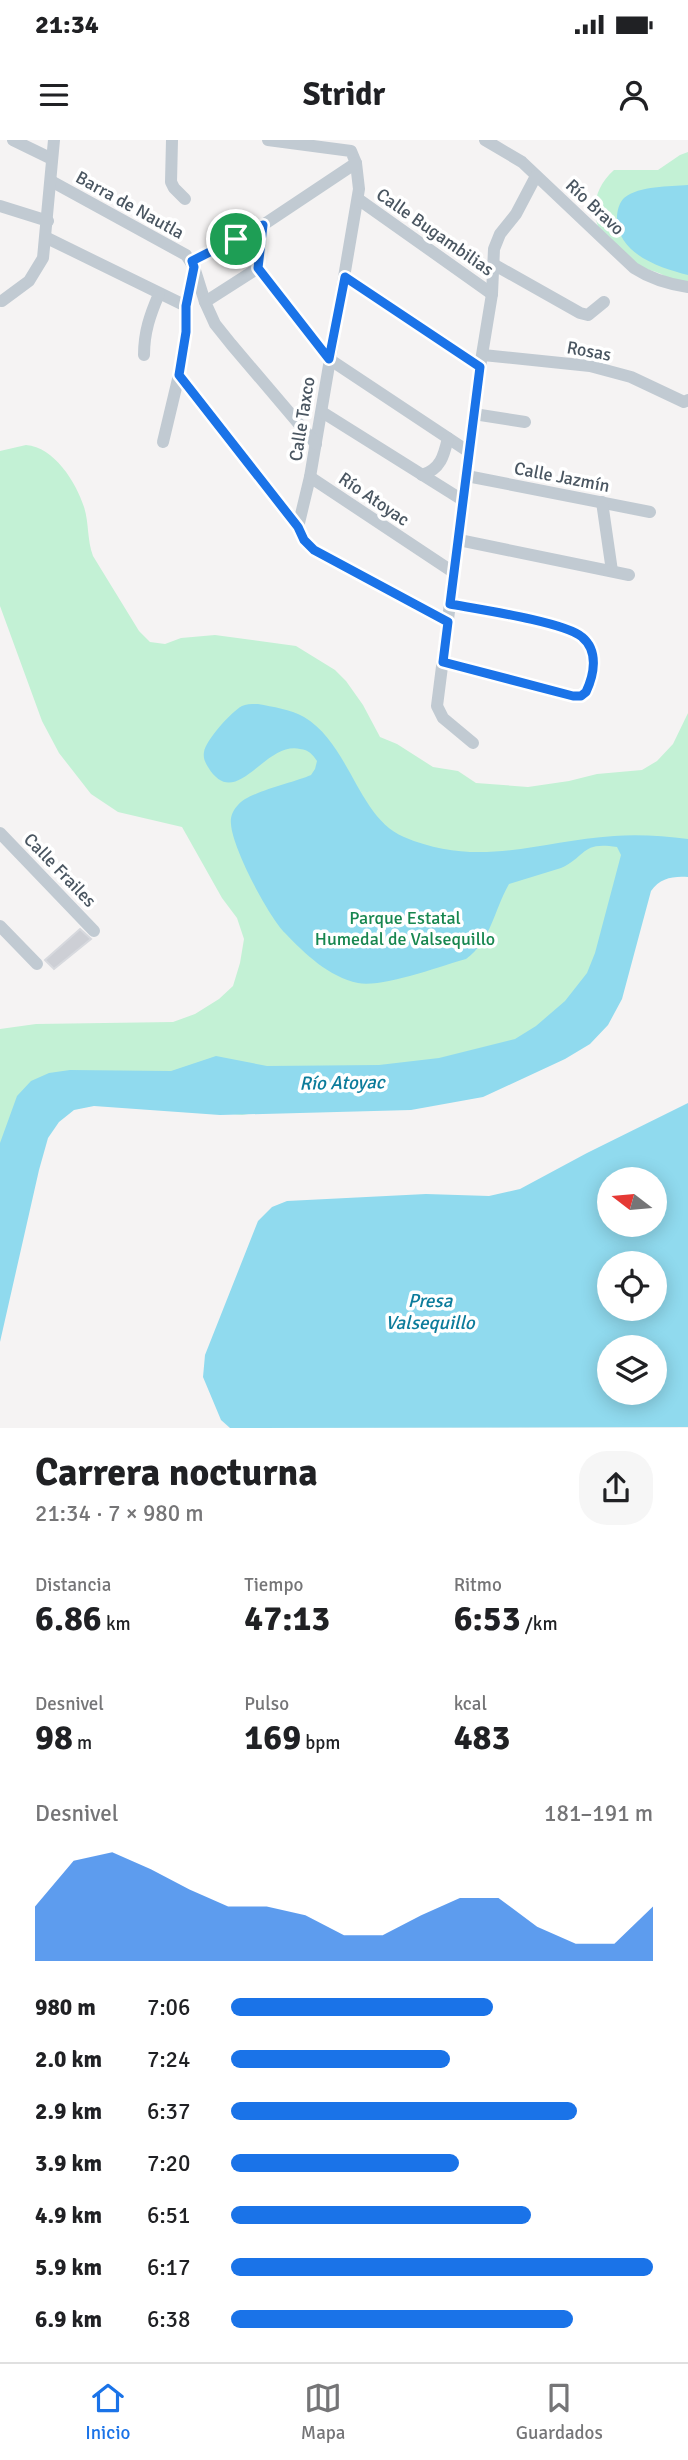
<!DOCTYPE html>
<html lang="es">
<meta charset="utf-8">
<style>
body{margin:0;font-family:Signika,sans-serif;background:#f6f6f6;color:#202124;height:100vh;display:flex;flex-direction:column;font-size:26px;white-space:nowrap}
*{box-sizing:border-box;margin:0}
p{font-size:23px;color:#757577}
.icon{flex:none;width:38px;height:38px;fill:none;stroke:currentColor;stroke-width:2;stroke-linecap:round;stroke-linejoin:round}
.map{position:relative;height:1288px;overflow:hidden}
.drawer{display:flex;flex-direction:column;background:#fff;flex:1}
.drawer>*{flex:none}
.needle{width:46px;rotate:286deg}
.fabs{position:absolute;left:597px;top:1027px;display:grid;gap:14px}
.fabs a{display:grid;place-items:center;width:70px;height:70px;border-radius:50%;background:#fff;box-shadow:0 4px 18px #0003;font-size:35px}
.pin{position:absolute;display:grid;place-items:center;width:60px;height:60px;color:#fff;margin:-30px;border:4px solid #fff;border-radius:50%;box-shadow:0 2px 7px #0007}
.round{display:grid;place-items:center;flex:none;width:74px;height:74px;border-radius:28px;background:#f6f6f6}
.head{display:flex;align-items:center;justify-content:space-between;height:119px;padding:0 35px}
h1{font-size:38px;font-weight:800;line-height:52px}
.figures{display:grid;grid-template-columns:repeat(3,1fr);gap:10px;height:119px;padding:7px 35px}
.figures div{display:grid;align-content:center}
.figures b{font-size:35px;font-weight:800}
.figures small{font-size:19px;font-weight:400}
.figures p{font-size:19px}
.chart{height:196px;padding:14px 35px}
.chart p{display:flex;justify-content:space-between}
.chart svg{width:100%;height:126px;margin-top:7px;fill:#1a73e8;opacity:.7}
ul{padding:0 35px;list-style:none;font-size:23px}
li{display:grid;grid-template-columns:112px 84px 1fr;align-items:center;height:52px}
li i{height:18px;border-radius:9px;background:#1a73e8}
.status{display:flex;justify-content:space-between;align-items:center;height:49px;padding:0 35px;background:#fff;direction:ltr}
.status svg{height:19px;fill:currentColor}
header{display:flex;justify-content:space-between;align-items:center;height:91px;padding:0 35px;background:#fff;font-size:32px;font-weight:800}
.dock{display:flex;justify-content:space-around;align-items:center;height:98px;border-top:2px solid #e0e0e0;background:#fff;font-size:19px;color:#757577}
.dock a{display:grid;justify-items:center;gap:4px}
.dock .on{color:#1a73e8}
.map>svg:first-child{display:block}
.green{fill:#c3f1d5}
.water{fill:#90daee;fill-rule:evenodd}
.building{fill:#cdcfd5;stroke:#d7d9de;stroke-width:2}
.lines{fill:none;stroke-linecap:round;stroke-linejoin:round}
.minor{stroke:#c1cad2;stroke-width:12}
.route-casing{stroke:#fff;stroke-width:14}
.route{stroke:#1a73e8;stroke-width:9}
.labels{text-anchor:middle;stroke-width:7;stroke-linejoin:round;paint-order:stroke}
.street-label{font-size:18px;fill:#4a5661;stroke:#fff}
.park-label{font-size:18px;fill:#17864f;stroke:#fff}
.water-label{font-size:19px;font-style:italic;fill:#0c7c9b;stroke:#fff}
</style>
<div class="status"><b>21:34</b><svg viewBox="0 0 49 12"><path d="M0 12V9h3v3zM5 12V6h3v6zM10 12V3h3v9zM15 12V0h3v12zM26 1h20v11H26zM47 4h2v5h-2z"/></svg></div>
<header><svg class="icon" aria-label="menu" viewBox="0 0 24 24"><path d="M4 6h16M4 12h16M4 18h16"/></svg>Stridr<svg class="icon" aria-label="person" viewBox="0 0 24 24"><circle cx="12" cy="8" r="4"/><path d="M4 21q1-7 8-7t8 7"/></svg></header>
<div class="map">
<svg width="688" height="1288" viewBox="0 0 688 1288">
<rect width="100%" height="100%" fill="#f5f3f3"/>
<!-- green -->
<g class="green">
<path d="M 688,12 L 688,151 C 679,145 670,138 661,134 C 653,130 643,129 635,125 C 596,107 579,61 614,30 L 658,30 L 680,15 Z"/>
<path d="M 26,305 C 54,307 76,342 84,367 C 89,382 87,400 93,416 L 139,491 L 150,502 L 165,504 L 181,498 L 215,495 L 296,506 L 335,530 L 346,541 L 363,565 L 380,597 L 397,604 L 433,627 L 458,631 L 476,643 L 528,647 L 569,641 L 597,634 L 642,630 L 657,621 L 673,604 L 688,573 L 688,732 L 647,733 L 581,901 L 385,951 L 242,975 L 71,955 L 51,974 L 0,1187 L 0,889 L 36,884 L 173,882 L 195,874 L 219,859 L 233,846 L 240,823 L 244,799 L 237,778 L 222,758 L 182,687 L 118,672 L 91,654 L 59,613 L 42,581 L 0,466 L 0,311 Z"/>
</g>
<!-- water -->
<g class="water">
<path d="M 688,45 L 688,135 C 660,128 617,114 617,78 C 617,71 619,63 624,58 C 640,45 669,47 688,45 Z"/>
<path d="M 258,564 C 273,567 290,569 304,577 C 350,604 358,678 404,697 C 479,729 539,701 614,696 C 638,694 664,696 688,699 L 688,737 C 673,736 660,738 651,751 L 622,859 L 608,885 L 590,904 L 565,919 L 483,957 L 411,970 L 300,973 L 220,975 L 94,966 L 74,970 L 59,982 L 48,998 L 39,1030 L 0,1202 L 0,1003 L 17,956 L 31,941 L 49,933 L 70,930 L 171,931 L 216,916 L 267,926 L 379,925 L 439,918 L 515,899 L 536,886 L 565,861 L 587,833 L 595,813 L 621,715 L 617,707 C 581,701 587,716 561,728 L 509,744 C 494,770 491,801 466,819 C 441,826 382,848 358,843 C 329,837 305,814 285,793 C 268,776 232,707 231,684 C 230,677 233,670 238,665 C 248,652 293,643 311,635 L 315,629 L 317,621 C 312,614 309,610 300,609 C 264,601 236,673 208,627 C 205,622 203,618 204,612 C 206,600 231,572 242,566 C 246,564 253,564 258,564 Z"/>
<path d="M 688,963 L 688,1287 L 230,1288 L 221,1280 L 203,1237 L 205,1215 L 258,1081 L 272,1067 L 287,1061 L 426,1054 L 489,1056 L 520,1049 L 587,1013 ZM 609,1040 L 654,1040 L 654,1085 L 609,1085 ZM 609,1124 L 654,1124 L 654,1169 L 609,1169 ZM 609,1208 L 654,1208 L 654,1253 L 609,1253 Z"/>
</g>
<!-- building -->
<path class="building" d="M 80,789 L 91,799 L 54,829 L 45,820 Z"/>
<g class="lines">
<!-- minor -->
<g class="minor">
<path d="M 13,0 L 52,19"/>
<path d="M 172,0 L 171,42 L 174,48 L 185,59"/>
<path d="M 268,0 L 351,11 L 356,23 L 359,49 L 310,337 L 298,387"/>
<path d="M 485,0 L 522,22 L 634,128 C 651,139 667,144 688,147"/>
<path d="M 51,41 L 186,115 L 194,127 L 205,162"/>
<path d="M 358,59 L 492,154"/>
<path d="M 0,66 L 48,81"/>
<path d="M 47,98 L 186,166"/>
<path d="M 192,121 L 263,85 L 356,23"/>
<path d="M 493,124 L 580,173 L 588,175 L 604,162"/>
<path d="M 258,128 L 329,219 L 469,312"/>
<path d="M 258,128 L 205,162 L 215,184 L 231,204 L 316,304"/>
<path d="M 258,128 L 263,85"/>
<path d="M 345,137 L 480,227"/>
<path d="M 2,161 L 29,141 L 43,118 L 54,0"/>
<path d="M 144,215 C 144,192 150,175 159,154"/>
<path d="M 483,215 L 590,226 L 631,237 L 684,262 L 688,260"/>
<path d="M 179,235 L 298,387 L 304,400 L 314,410 L 448,482"/>
<path d="M 322,272 L 464,361"/>
<path d="M 474,274 L 525,282"/>
<path d="M 163,302 L 179,235 L 186,192 L 186,166 L 194,128"/>
<path d="M 422,335 C 441,329 444,315 448,298"/>
<path d="M 467,336 L 650,372"/>
<path d="M 310,337 L 453,432"/>
<path d="M 602,362 L 612,431"/>
<path d="M 459,400 L 629,435"/>
<path d="M 443,522 L 573,556 L 581,556 L 586,552 C 594,535 599,511 582,497 C 564,481 477,469 450,464"/>
<path d="M 473,603 L 443,578 L 437,566 L 480,227 L 492,154 L 494,109 L 500,94 L 516,74 L 536,36"/>
<path d="M 0,693 L 94,791"/>
<path d="M 0,786 L 37,824"/>
</g>
</g>
<g class="lines">
<!-- route casing -->
<g class="route-casing">
<path id="route" d="M 263,85 L 258,128 L 329,219 L 345,137 L 480,227 L 450,464 C 477,469 565,482 582,497 C 599,511 594,535 586,552 L 581,556 L 573,556 L 443,522 L 448,482 L 314,410 L 304,400 L 298,387 L 179,235 L 186,192 L 186,166 L 194,127 L 192,121 Z"/>
</g>
<!-- route -->
<use href="#route" class="route"/>
</g>
<g class="labels">
<!-- street labels -->
<g class="street-label">
<text transform="translate(130 65) rotate(29)" y="6">Barra de Nautla</text>
<text transform="translate(595 67) rotate(43)" y="6">Río Bravo</text>
<text transform="translate(435 92) rotate(35)" y="6">Calle Bugambilias</text>
<text transform="translate(589 211) rotate(10)" y="6">Rosas</text>
<text transform="translate(302 279) rotate(-81)" y="6">Calle Taxco</text>
<text transform="translate(562 337) rotate(11)" y="6">Calle Jazmín</text>
<text transform="translate(374 359) rotate(34)" y="6">Río Atoyac</text>
<text transform="translate(60 730) rotate(46)" y="6">Calle Frailes</text>
</g>
<!-- park labels -->
<g class="park-label">
<text x="405" y="784">Parque Estatal<tspan x="405" dy="21">Humedal de Valsequillo</tspan></text>
</g>
<!-- water labels -->
<g class="water-label">
<text transform="translate(342 942) rotate(-1)" y="7">Río Atoyac</text>
<text x="430" y="1167">Presa<tspan x="430" dy="22">Valsequillo</tspan></text>
</g>
</g>
</svg>
<div class="fabs">
<a><svg class="needle" viewBox="-14 -14 28 28"><path d="M0-13l5 13h-10z" fill="#e53935"/><path d="M0 13l5-13h-10z" fill="#757577"/></svg></a>
<a><svg class="icon" aria-label="locate" viewBox="0 0 24 24"><circle cx="12" cy="12" r="6"/><path d="M12 2v4M12 18v4M2 12h4M18 12h4"/></svg></a>
<a><svg class="icon" aria-label="layers" viewBox="0 0 24 24"><path d="M12 4l9 5-9 5-9-5zM3 14l9 5 9-5"/></svg></a>
</div>
<div class="pin" style="left:236px;top:99px;background:#1e9e55"><svg class="icon" aria-label="arrive" viewBox="0 0 24 24"><path d="M6 21V4h12l-3 4 3 4H6"/></svg></div>
</div>
<section class="drawer">
<div class="head"><div><h1>Carrera nocturna</h1><p>21:34 · 7 × 980 m</p></div><a class="round"><svg class="icon" aria-label="share" viewBox="0 0 24 24"><path d="M12 15V3M7 8l5-5 5 5M5 13v7h14v-7"/></svg></a></div>
<div class="figures">
<div><p>Distancia</p><b>6.86<small> km</small></b></div>
<div><p>Tiempo</p><b>47:13</b></div>
<div><p>Ritmo</p><b>6:53<small> /km</small></b></div>
</div>
<div class="figures">
<div><p>Desnivel</p><b>98<small> m</small></b></div>
<div><p>Pulso</p><b>169<small> bpm</small></b></div>
<div><p>kcal</p><b>483</b></div>
</div>
<div class="chart"><p><span>Desnivel</span>181–191 m</p>
<svg viewBox="0 0 160 44" preserveAspectRatio="none"><path d="M0 44V25L10 9L20 6L30 12L40 19L50 25L60 25L70 28L80 35L90 35L100 28L110 22L120 22L130 32L140 38L150 38L160 25V44z"/></svg>
</div>
<ul>
<li><b>980 m</b>7:06<i style="width:62%"></i></li>
<li><b>2.0 km</b>7:24<i style="width:52%"></i></li>
<li><b>2.9 km</b>6:37<i style="width:82%"></i></li>
<li><b>3.9 km</b>7:20<i style="width:54%"></i></li>
<li><b>4.9 km</b>6:51<i style="width:71%"></i></li>
<li><b>5.9 km</b>6:17<i style="width:100%"></i></li>
<li><b>6.9 km</b>6:38<i style="width:81%"></i></li>
</ul>
</section>
<nav class="dock">
<a class="on"><svg class="icon" aria-label="home" viewBox="0 0 24 24"><path d="M3 11l9-7 9 7M6 9v11h12V9"/></svg>Inicio</a>
<a><svg class="icon" aria-label="map" viewBox="0 0 24 24"><path d="M3 6l6-2 6 2 6-2v14l-6 2-6-2-6 2zM9 4v14M15 6v14"/></svg>Mapa</a>
<a><svg class="icon" aria-label="saved" viewBox="0 0 24 24"><path d="M7 4h10v16l-5-4-5 4z"/></svg>Guardados</a>
</nav>
